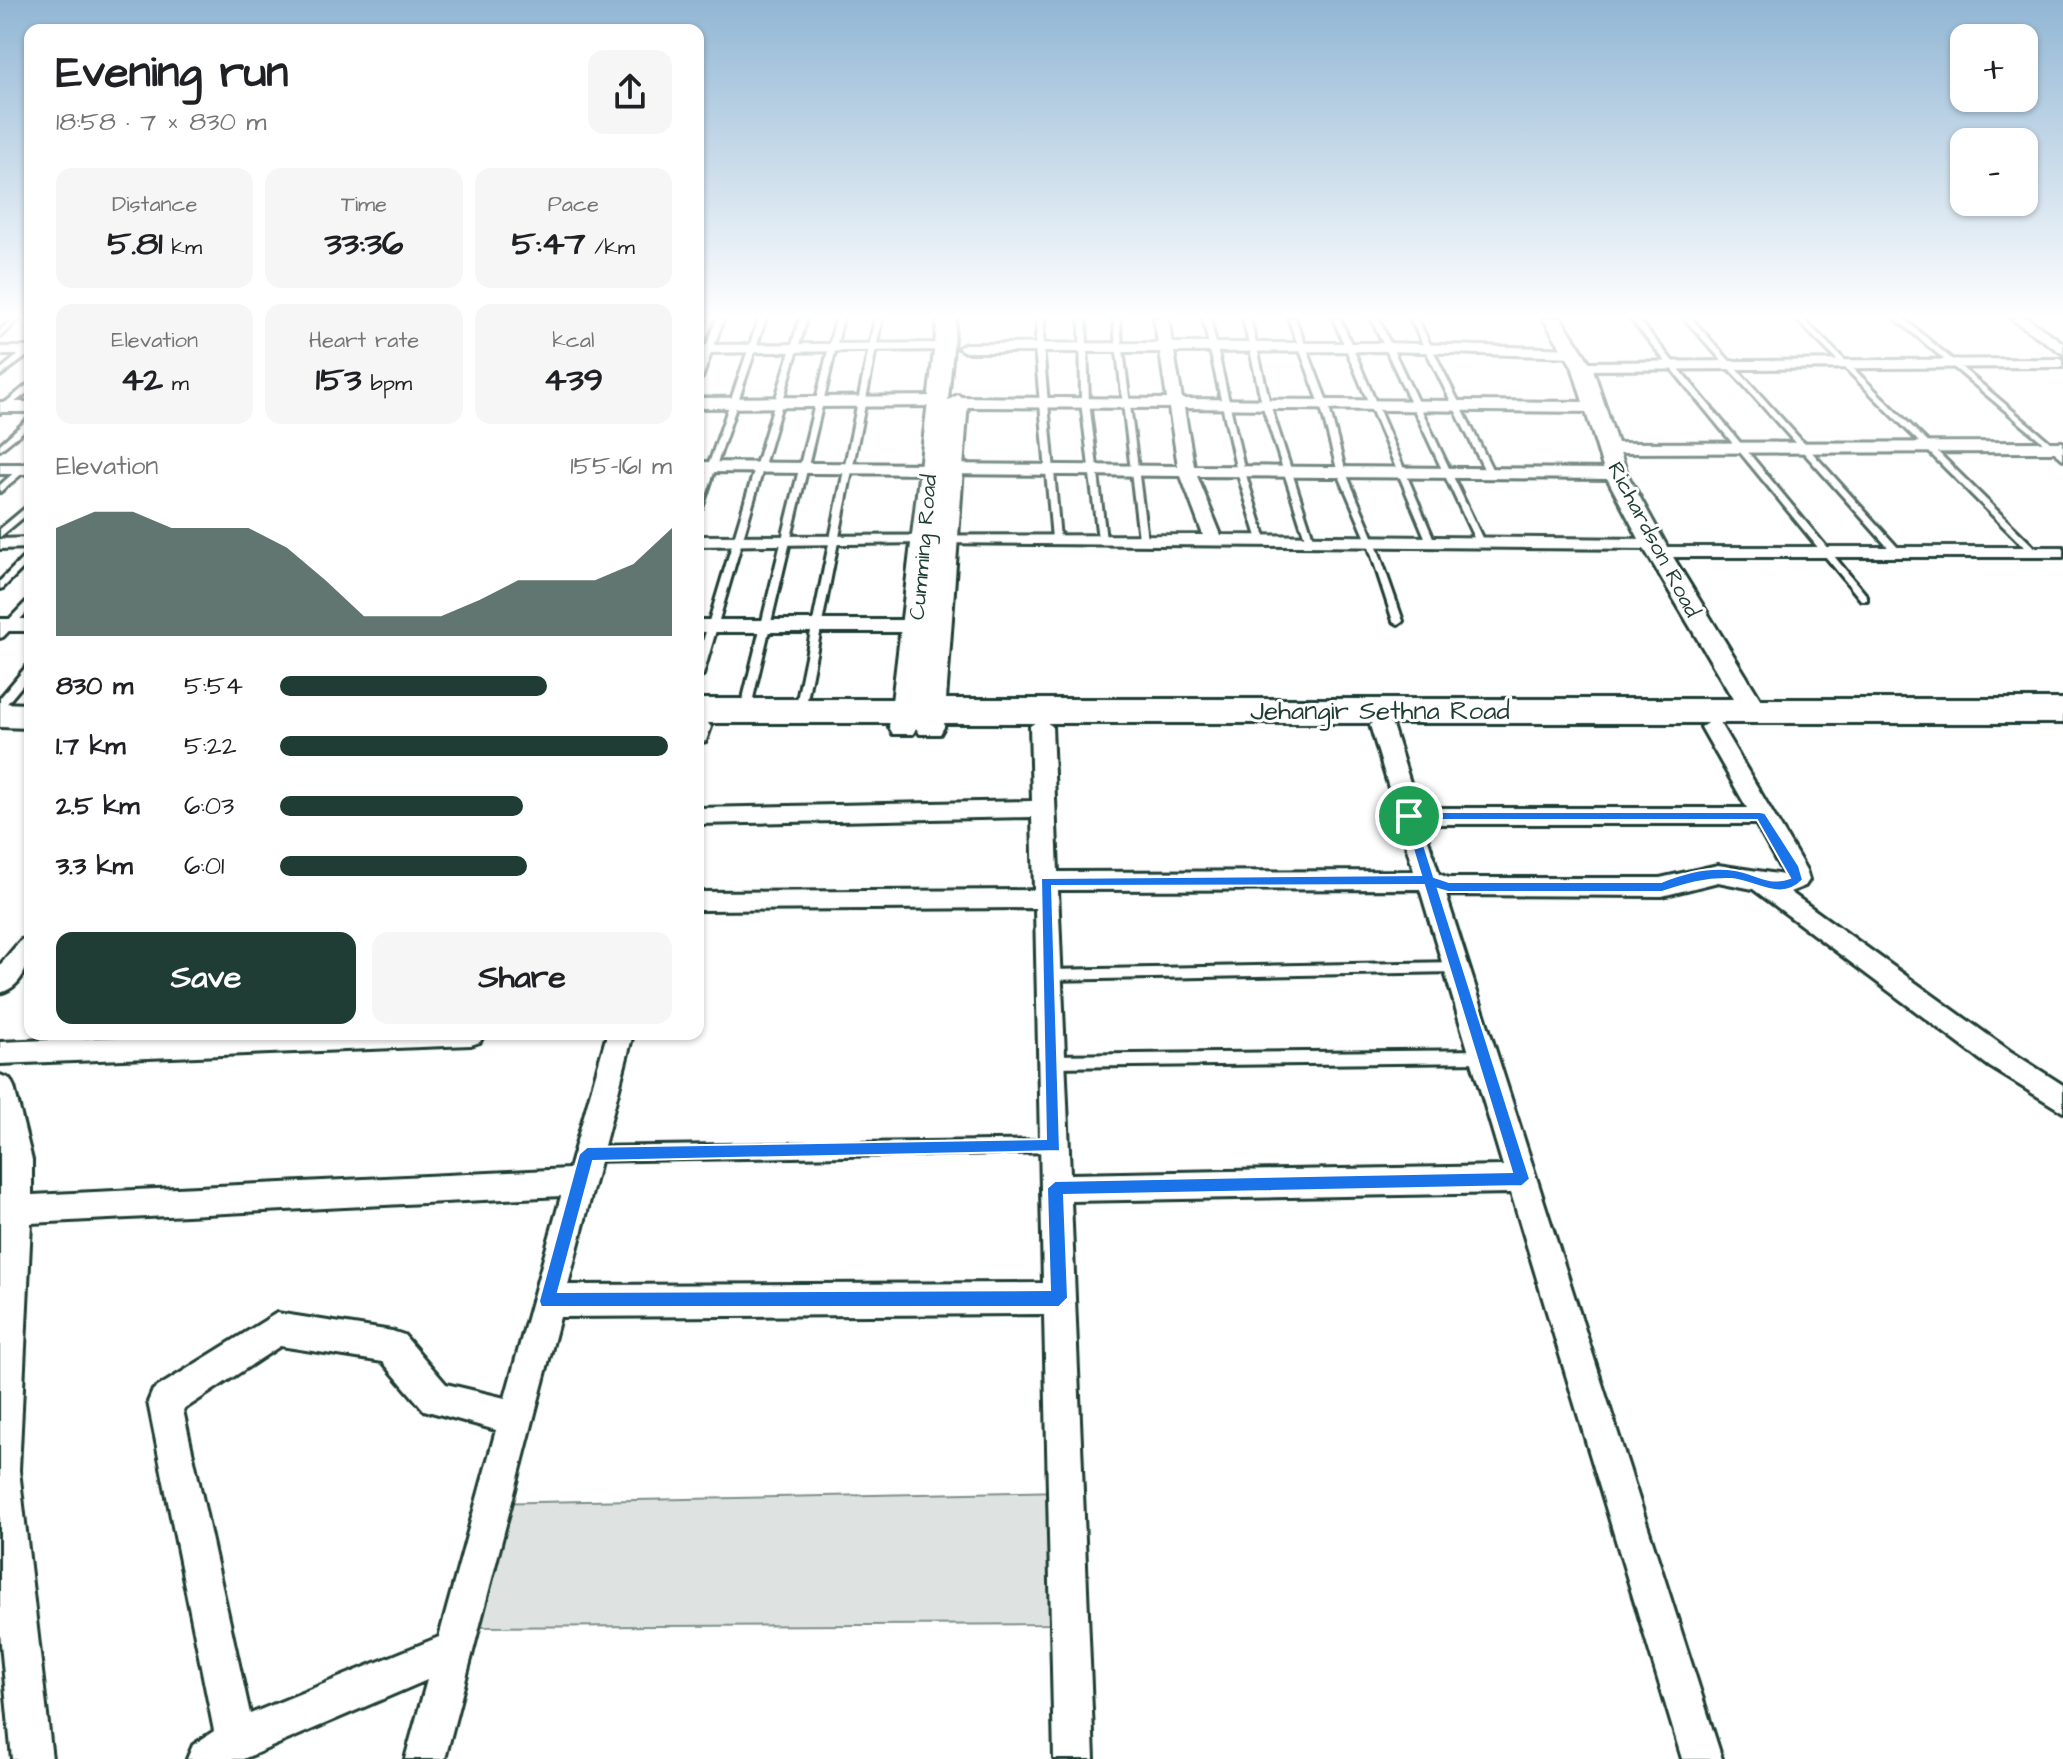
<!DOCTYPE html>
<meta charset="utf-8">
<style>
body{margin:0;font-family:"Architects Daughter",sans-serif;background:#f6f6f6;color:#202124;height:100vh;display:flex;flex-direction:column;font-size:30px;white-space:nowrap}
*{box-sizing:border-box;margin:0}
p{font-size:26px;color:#757577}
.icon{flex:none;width:44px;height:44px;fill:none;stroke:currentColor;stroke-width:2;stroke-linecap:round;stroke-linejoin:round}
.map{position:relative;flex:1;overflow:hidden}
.details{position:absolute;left:24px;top:24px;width:680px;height:1016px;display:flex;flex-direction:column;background:#fff;border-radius:16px;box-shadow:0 2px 6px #0004}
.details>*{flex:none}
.tools{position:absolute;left:1950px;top:24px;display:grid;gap:16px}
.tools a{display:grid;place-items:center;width:88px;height:88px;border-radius:16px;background:#fff;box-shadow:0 2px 6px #0004;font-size:40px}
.pin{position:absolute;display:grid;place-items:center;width:68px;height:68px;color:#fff;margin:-34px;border:4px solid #fff;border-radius:50%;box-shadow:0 2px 8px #0007}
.round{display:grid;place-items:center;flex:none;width:84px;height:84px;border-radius:16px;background:#f6f6f6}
.summary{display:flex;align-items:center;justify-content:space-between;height:136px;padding:0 32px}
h1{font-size:44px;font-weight:800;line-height:60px}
.figures{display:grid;grid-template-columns:repeat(3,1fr);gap:12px;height:136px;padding:8px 32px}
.figures div{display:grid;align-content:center;border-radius:16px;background:#f6f6f6;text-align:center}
.figures b{font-size:34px;font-weight:800}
.figures small{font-size:22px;font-weight:400}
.figures p{font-size:22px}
.chart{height:224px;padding:16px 32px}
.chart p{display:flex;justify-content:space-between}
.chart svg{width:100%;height:144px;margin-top:8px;fill:#1f3d34;opacity:.7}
.primary-button{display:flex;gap:16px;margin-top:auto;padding:16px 32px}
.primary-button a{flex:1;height:92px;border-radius:16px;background:#1f3d34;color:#fff;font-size:32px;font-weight:800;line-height:92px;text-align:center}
.primary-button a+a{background:#f6f6f6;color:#202124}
ul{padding:0 32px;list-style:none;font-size:26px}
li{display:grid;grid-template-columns:128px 96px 1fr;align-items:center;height:60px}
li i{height:20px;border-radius:10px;background:#1f3d34}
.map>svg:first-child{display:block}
.green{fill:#dee3e2;stroke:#7e908b;stroke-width:2}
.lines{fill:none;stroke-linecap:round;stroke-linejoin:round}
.lane-casing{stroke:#1f3d34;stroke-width:6}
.street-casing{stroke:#1f3d34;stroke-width:6}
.secondary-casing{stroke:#1f3d34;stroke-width:6}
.highway-casing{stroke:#1f3d34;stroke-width:6}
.lane{fill:#fff;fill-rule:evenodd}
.street{fill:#fff;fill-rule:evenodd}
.secondary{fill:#fff;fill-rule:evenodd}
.highway{fill:#fff;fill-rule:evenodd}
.route{fill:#1a73e8;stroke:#fff;stroke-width:2;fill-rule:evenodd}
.labels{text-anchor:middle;stroke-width:6;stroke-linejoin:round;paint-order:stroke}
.far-street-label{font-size:22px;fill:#1f3d34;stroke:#fff}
.street-label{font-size:26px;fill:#1f3d34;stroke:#fff}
</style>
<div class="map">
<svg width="2063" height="1759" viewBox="0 0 2063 1759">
<rect width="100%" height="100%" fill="#fff"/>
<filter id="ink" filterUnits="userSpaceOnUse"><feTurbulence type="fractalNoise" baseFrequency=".0125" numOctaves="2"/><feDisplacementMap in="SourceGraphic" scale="16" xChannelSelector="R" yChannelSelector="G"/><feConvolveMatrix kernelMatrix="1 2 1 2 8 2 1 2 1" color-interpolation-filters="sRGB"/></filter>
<g filter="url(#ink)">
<!-- green -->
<path class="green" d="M 1065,1491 L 1069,1624 L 460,1627 L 493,1503 Z"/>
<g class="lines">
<!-- lane casing -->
<g class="lane-casing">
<g id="lane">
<path d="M 13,318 L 20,318 L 0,337 L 0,331 Z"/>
<path d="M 717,318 L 724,318 L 702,378 L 698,380 L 698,368 Z"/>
<path d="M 759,318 L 766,318 L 702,508 L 698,511 L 698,496 Z"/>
<path d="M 800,318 L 807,318 L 703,675 L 698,678 L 698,658 Z"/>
<path d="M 836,318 L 843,318 L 750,711 L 745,714 L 740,711 Z"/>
<path d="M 875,318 L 882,318 L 805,710 L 800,713 L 795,710 Z"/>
<path d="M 1038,318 L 1044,318 L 1043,347 L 1060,539 L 1056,542 L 1052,539 L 1035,347 Z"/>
<path d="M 1080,318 L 1086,318 L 1089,402 L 1106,539 L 1102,542 L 1098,539 L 1081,402 Z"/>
<path d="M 1113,318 L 1119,318 L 1147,539 L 1143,542 L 1139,539 Z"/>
<path d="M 1203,318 L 1210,318 L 1245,472 L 1266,540 L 1265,542 L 1262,543 L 1258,540 L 1237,472 Z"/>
<path d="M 1243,318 L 1250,318 L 1270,404 L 1314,541 L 1313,543 L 1310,544 L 1306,541 L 1262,404 Z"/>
<path d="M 1288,318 L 1295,318 L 1328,404 L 1346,473 L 1375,541 L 1403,621 L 1401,623 L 1398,624 L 1393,621 L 1367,541 L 1338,473 L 1320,404 Z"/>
<path d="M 1333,318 L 1340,318 L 1435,542 L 1434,544 L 1431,545 L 1427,542 Z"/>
<path d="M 1371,318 L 1378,318 L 1484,542 L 1483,544 L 1480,545 L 1476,542 Z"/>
<path d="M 1410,318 L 1417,318 L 1494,473 L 1493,475 L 1486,473 Z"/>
<path d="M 1630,318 L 1637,318 L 1867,596 L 1867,600 L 1861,600 Z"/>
<path d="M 1684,318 L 1691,318 L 1900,550 L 1900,554 L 1894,554 Z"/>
<path d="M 1795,318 L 1802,318 L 2037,550 L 2037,554 L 2031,554 Z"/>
<path d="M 1895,318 L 1903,318 L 2063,453 L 2063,459 Z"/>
<path d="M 27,348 L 30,348 L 30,354 L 0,376 L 0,370 Z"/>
<path d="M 27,385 L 30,385 L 30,391 L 0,413 L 0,407 Z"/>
<path d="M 27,420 L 30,420 L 30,426 L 0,450 L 0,444 Z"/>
<path d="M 27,461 L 30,461 L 30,467 L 0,492 L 0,485 Z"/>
<path d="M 30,504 L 30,512 L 0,537 L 0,529 Z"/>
<path d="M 30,553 L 30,561 L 3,588 L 0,589 L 0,581 L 27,554 Z"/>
<path d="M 30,600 L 30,609 L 3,637 L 0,638 L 0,629 L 27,601 Z"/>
<path d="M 30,666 L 30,676 L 4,707 L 0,708 L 0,698 L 26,667 Z"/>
<path d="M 1456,962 L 1461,963 L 1462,967 L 1461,971 L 1456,972 L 1049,980 L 1044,979 L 1043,975 L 1044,971 L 1049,970 Z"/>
<path d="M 1484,1050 L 1489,1052 L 1491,1056 L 1489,1060 L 1484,1062 L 1051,1067 L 1046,1065 L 1044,1061 L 1046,1057 L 1051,1055 Z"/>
<path d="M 1054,1140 L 1059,1141 L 1061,1146 L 1059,1151 L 1054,1152 L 587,1161 L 582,1159 L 580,1154 L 582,1149 L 587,1147 Z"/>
</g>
</g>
<!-- street casing -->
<g class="street-casing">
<g id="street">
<path d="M 1154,318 L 1168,318 L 1172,343 L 1387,343 L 1575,349 L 1582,353 L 1575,357 L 1387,351 L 1174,352 L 1182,399 L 1595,402 L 1603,407 L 1595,412 L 1184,408 L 1194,466 L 1616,469 L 1624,474 L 1616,479 L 1197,476 L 1221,535 L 1653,539 L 1659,540 L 1660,547 L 2063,547 L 2063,557 L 1658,557 L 1652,556 L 1651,549 L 924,543 L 698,546 L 698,536 L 1203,535 L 1181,476 L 698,472 L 698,462 L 1178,466 L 1169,408 L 958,407 L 950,402 L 958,397 L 1167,399 L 1160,352 L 965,352 L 958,348 L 965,344 L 1158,343 Z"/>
<path d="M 2010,318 L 2027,318 L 2063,343 L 2063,354 Z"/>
<path d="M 950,343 L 952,346 L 945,350 L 698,353 L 698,345 Z"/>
<rect x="0" y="347" width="30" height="8"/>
<path d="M 2063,359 L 2063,367 L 1582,370 L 1575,366 L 1582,362 Z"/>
<path d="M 698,398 L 939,396 L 947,401 L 939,406 L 698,408 Z"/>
<rect x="0" y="402" width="30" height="10"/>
<path d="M 2063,442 L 2063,452 L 1608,453 L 1600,448 L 1608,443 Z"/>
<rect x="0" y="464" width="30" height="10"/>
<path d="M 30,538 L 30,548 L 0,549 L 0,539 Z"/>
<rect x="0" y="619" width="30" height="12"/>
<path d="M 698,620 L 915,620 L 925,626 L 915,632 L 698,632 Z"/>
<path d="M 1381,718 L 1392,725 L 1418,808 L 1747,808 L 1701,727 L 1712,720 L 1719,722 L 1806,870 L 1809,880 L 1805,886 L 1790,892 L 2010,1051 L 2063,1085 L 2063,1112 L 1990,1067 L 1753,889 L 1718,882 L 1662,896 L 1446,895 L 1722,1759 L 1682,1759 L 1511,1193 L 1071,1201 L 1094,1759 L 1054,1759 L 1044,1314 L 560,1317 L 445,1759 L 405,1759 L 427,1680 L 243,1759 L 187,1759 L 193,1745 L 214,1731 L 148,1402 L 153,1390 L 277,1313 L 392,1331 L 404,1335 L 446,1384 L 505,1398 L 561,1196 L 31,1223 L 19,1470 L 52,1759 L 12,1759 L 0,1633 L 0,1075 L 10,1079 L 14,1087 L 32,1160 L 32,1195 L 569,1169 L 607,1034 L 633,1034 L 568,1285 L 1043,1283 L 1035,908 L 698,910 L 698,892 L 1034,890 L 1032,817 L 698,824 L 698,808 L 1032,801 L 1030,726 L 1041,719 L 1052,726 L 1058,872 L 1414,871 L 1370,725 ZM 1423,824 L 1756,824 L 1784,875 L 1718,865 L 1660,878 L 1449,878 L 1439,874 ZM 1420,889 L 1503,1166 L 1070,1174 L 1058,890 ZM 280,1346 L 383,1362 L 424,1410 L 496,1430 L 439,1637 L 250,1714 L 183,1410 Z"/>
<path d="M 698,721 L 707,722 L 711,727 L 706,741 L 698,743 Z"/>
<path d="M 30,937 C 30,961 26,985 0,993 L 0,965 L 21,940 Z"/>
<path d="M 190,1034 L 484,1034 L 480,1042 L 471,1045 L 0,1064 L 0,1042 Z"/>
</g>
</g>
<!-- secondary casing -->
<g class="secondary-casing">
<g id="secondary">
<path d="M 938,318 L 956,318 L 948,400 L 958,395 L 968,401 L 944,727 L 940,734 L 920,734 L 916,728 L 913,734 L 893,734 L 889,727 Z"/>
<path d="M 1543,318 L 1561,318 L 1592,366 L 1627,474 L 1670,552 L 1767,710 L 1763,716 L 1743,716 L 1646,552 L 1605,474 L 1572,366 Z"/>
</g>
</g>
<!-- highway casing -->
<g class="highway-casing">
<g id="highway">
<rect x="698" y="699" width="1365" height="24"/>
<path d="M 0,703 L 30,704 L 30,728 L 0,727 Z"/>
</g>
</g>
<!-- lane -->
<use href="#lane" class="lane"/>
<!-- street -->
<use href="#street" class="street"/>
<!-- secondary -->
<use href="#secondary" class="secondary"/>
<!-- highway -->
<use href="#highway" class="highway"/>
</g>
</g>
<!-- sky -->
<linearGradient id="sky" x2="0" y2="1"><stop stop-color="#91b6d4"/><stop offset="0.56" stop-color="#fff"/><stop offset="1" stop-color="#fff" stop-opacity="0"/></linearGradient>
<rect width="2063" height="565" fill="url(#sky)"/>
<!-- route -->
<path class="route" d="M 1409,812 L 1760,812 L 1765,813 L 1799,866 L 1803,880 C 1781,903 1756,881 1731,879 C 1706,878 1685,884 1662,892 L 1448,892 L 1438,889 L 1530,1179 L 1522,1186 L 1064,1195 L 1068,1298 L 1059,1307 L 541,1307 L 539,1301 L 579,1154 L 587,1147 L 1046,1139 L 1041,878 L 1421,875 L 1403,816 ZM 1416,820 L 1757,820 L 1790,878 C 1768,886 1755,873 1735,870 C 1711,866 1683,873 1661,882 L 1449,882 L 1434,877 ZM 1424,885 L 1512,1172 L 1055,1181 L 1047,1188 L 1050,1290 L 558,1292 L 593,1161 L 1060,1151 L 1052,886 Z"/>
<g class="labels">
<!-- far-street labels -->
<g class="far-street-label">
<text transform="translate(1655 539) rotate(62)" y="8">Richardson Road</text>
<text transform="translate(922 547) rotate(-85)" y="8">Cumming Road</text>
</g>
<!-- street labels -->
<g class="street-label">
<text x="1380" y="719">Jehangir Sethna Road</text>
</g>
</g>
</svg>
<div class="tools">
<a>+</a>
<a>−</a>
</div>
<div class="pin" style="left:1409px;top:816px;background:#1e9e55"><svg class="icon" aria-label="arrive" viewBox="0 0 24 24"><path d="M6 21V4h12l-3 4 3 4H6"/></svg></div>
<section class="details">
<div class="summary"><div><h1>Evening run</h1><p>18:58 · 7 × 830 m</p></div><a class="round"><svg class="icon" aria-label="share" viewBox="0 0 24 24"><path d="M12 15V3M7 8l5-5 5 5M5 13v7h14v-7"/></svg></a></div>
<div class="figures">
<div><p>Distance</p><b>5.81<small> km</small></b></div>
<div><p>Time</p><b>33:36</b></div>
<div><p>Pace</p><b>5:47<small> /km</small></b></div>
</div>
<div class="figures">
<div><p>Elevation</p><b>42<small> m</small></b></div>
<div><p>Heart rate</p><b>153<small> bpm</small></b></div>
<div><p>kcal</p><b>439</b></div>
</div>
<div class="chart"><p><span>Elevation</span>155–161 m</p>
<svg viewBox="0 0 160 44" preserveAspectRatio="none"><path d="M0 44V11L10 6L20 6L30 11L40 11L50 11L60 17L70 27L80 38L90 38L100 38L110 33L120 27L130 27L140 27L150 22L160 11V44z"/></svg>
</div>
<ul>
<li><b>830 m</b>5:54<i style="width:68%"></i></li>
<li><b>1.7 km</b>5:22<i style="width:99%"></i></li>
<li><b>2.5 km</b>6:03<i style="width:62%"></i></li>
<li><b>3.3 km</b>6:01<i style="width:63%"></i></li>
</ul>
<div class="primary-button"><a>Save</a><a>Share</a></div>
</section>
</div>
